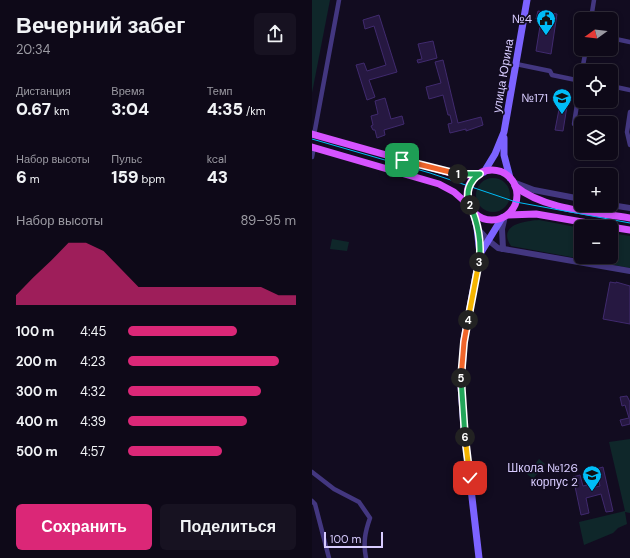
<!DOCTYPE html>
<html lang="ru">
<meta charset="utf-8">
<style>
body{margin:0;font-family:"DM Sans",sans-serif;background:#171221;color:#f1f3f6;height:100vh;display:flex;flex-direction:column;font-size:15px;white-space:nowrap}
*{box-sizing:border-box;margin:0}
p{font-size:13px;color:#9b9aa2}
.icon{flex:none;width:22px;height:22px;fill:none;stroke:currentColor;stroke-width:2;stroke-linecap:round;stroke-linejoin:round}
.map{position:relative;flex:1;overflow:hidden}
.drawer{display:flex;flex-direction:column;background:#0e0918;width:312px}
.drawer>*{flex:none}
.needle{width:26px;rotate:255deg}
.tools{position:absolute;left:262px;top:12px;display:grid;gap:8px}
.tools a{display:grid;place-items:center;width:44px;height:44px;border-radius:6px;background:#0e0918;box-shadow:0 2px 6px #0003,0 0 0 1px #2e2a37;font-size:20px}
.scale{position:absolute;left:12px;bottom:10px;width:59px;box-sizing:border-box;padding-left:4px;border:2px solid #d8ccff;border-top:0;font-size:11px;line-height:14px;white-space:nowrap;color:#d8ccff;-webkit-text-stroke:3px #120c20;paint-order:stroke}
.pin{position:absolute;display:grid;place-items:center;width:34px;height:34px;color:#fff;margin:-17px;border-radius:8px;box-shadow:0 2px 6px #0006}
.km{position:absolute;width:20px;height:20px;margin:-10px;border-radius:50%;background:#222;color:#fff;font-size:11px;line-height:20px;text-align:center}
.round{display:grid;place-items:center;flex:none;width:42px;height:42px;border-radius:6px;background:#171221}
.headline{display:flex;align-items:center;justify-content:space-between;height:68px;padding:0 16px}
h1{font-size:22px;font-weight:800;line-height:30px}
.figures{display:grid;grid-template-columns:repeat(3,1fr);gap:6px;height:68px;padding:4px 16px}
.figures div{display:grid;align-content:center}
.figures b{font-size:17px;font-weight:800}
.figures small{font-size:11px;font-weight:400}
.figures p{font-size:11px}
.chart{height:112px;padding:8px 16px}
.chart p{display:flex;justify-content:space-between}
.chart svg{width:100%;height:72px;margin-top:4px;fill:#db2777;opacity:.7}
.primary-button{display:flex;gap:8px;margin-top:auto;padding:8px 16px}
.primary-button a{flex:1;height:46px;border-radius:6px;background:#db2777;color:#fff;font-size:16px;font-weight:800;line-height:46px;text-align:center}
.primary-button a+a{background:#171221;color:#f1f3f6}
ul{padding:0 16px;list-style:none;font-size:13px}
li{display:grid;grid-template-columns:64px 48px 1fr;align-items:center;height:30px}
li i{height:10px;border-radius:5px;background:#db2777}
main{display:flex;flex:1;min-height:0}
.map>svg:first-child{display:block}
.green{fill:#0f272a}
.building{fill:#261841;stroke:#402a6e}
.lines{fill:none;stroke-linecap:round;stroke-linejoin:round}
.minor{stroke:#433780;stroke-width:4.5}
.tertiary{stroke:#433780;stroke-width:6}
.secondary{stroke:#7c63ff;stroke-width:7}
.primary{stroke:#d653ff;stroke-width:7}
.tram{stroke:#00bdf7;stroke-width:1}
.split-1-casing{stroke:#fff;stroke-width:8}
.split-2-casing{stroke:#fff;stroke-width:8}
.split-3-casing{stroke:#fff;stroke-width:8}
.split-4-casing{stroke:#fff;stroke-width:8}
.split-5-casing{stroke:#fff;stroke-width:8}
.split-6-casing{stroke:#fff;stroke-width:8}
.split-7-casing{stroke:#fff;stroke-width:8}
.split-1{stroke:#f0652b;stroke-width:5}
.split-2{stroke:#22a559;stroke-width:5}
.split-3{stroke:#22a559;stroke-width:5}
.split-4{stroke:#f5b400;stroke-width:5}
.split-5{stroke:#f0652b;stroke-width:5}
.split-6{stroke:#22a559;stroke-width:5}
.split-7{stroke:#f5b400;stroke-width:5}
.labels{text-anchor:middle;stroke-width:3.5;stroke-linejoin:round;paint-order:stroke}
.poi-label{font-size:12px;fill:#d8ccff;stroke:#120c20;text-anchor:end}
.street-label{font-size:12px;fill:#d8ccff;stroke:#120c20}
</style>
<main>
<section class="drawer">
<div class="headline"><div><h1>Вечерний забег</h1><p>20:34</p></div><a class="round"><svg class="icon" aria-label="share" viewBox="0 0 24 24"><path d="M12 15V3M7 8l5-5 5 5M5 13v7h14v-7"/></svg></a></div>
<div class="figures">
<div><p>Дистанция</p><b>0.67<small> km</small></b></div>
<div><p>Время</p><b>3:04</b></div>
<div><p>Темп</p><b>4:35<small> /km</small></b></div>
</div>
<div class="figures">
<div><p>Набор высоты</p><b>6<small> m</small></b></div>
<div><p>Пульс</p><b>159<small> bpm</small></b></div>
<div><p>kcal</p><b>43</b></div>
</div>
<div class="chart"><p><span>Набор высоты</span>89–95 m</p>
<svg viewBox="0 0 160 44" preserveAspectRatio="none"><path d="M0 44V38L10 27L20 17L30 6L40 6L50 11L60 22L70 33L80 33L90 33L100 33L110 33L120 33L130 33L140 33L150 38L160 38V44z"/></svg>
</div>
<ul>
<li><b>100 m</b>4:45<i style="width:65%"></i></li>
<li><b>200 m</b>4:23<i style="width:90%"></i></li>
<li><b>300 m</b>4:32<i style="width:79%"></i></li>
<li><b>400 m</b>4:39<i style="width:71%"></i></li>
<li><b>500 m</b>4:57<i style="width:56%"></i></li>
</ul>
<div class="primary-button"><a>Сохранить</a><a>Поделиться</a></div>
</section>
<div class="map">
<svg width="318" height="558" viewBox="0 0 318 558">
<rect width="100%" height="100%" fill="#120c20"/>
<!-- green -->
<g class="green">
<path d="M 0,0 L 18,0 L 0,93 Z"/>
<circle cx="181" cy="195" r="17"/>
<path d="M 227,220 L 269,228 L 269,257 L 299,257 L 299,233 L 318,236 L 318,268 L 199,246 C 185,225 212,221 227,220 Z"/>
<path d="M 20,239 L 37,242 L 35,251 L 18,249 Z"/>
<path d="M 318,439 L 318,513 L 313,512 L 315,524 L 306,528 L 301,533 L 272,545 L 267,522 L 313,511 L 297,442 Z"/>
<path d="M 227,459 L 233,464 L 221,479 L 215,474 Z"/>
</g>
<!-- building -->
<g class="building">
<path d="M 226,11 L 245,14 L 239,54 L 224,51 L 229,20 L 224,19 Z"/>
<path d="M 67,15 L 85,72 L 57,80 L 63,97 L 55,100 L 44,65 L 52,63 L 55,71 L 74,65 L 62,26 L 53,29 L 51,20 Z"/>
<path d="M 121,41 L 125,58 L 106,63 L 105,60 L 110,59 L 106,44 Z"/>
<path d="M 131,60 L 146,123 L 169,117 L 171,125 L 154,131 L 154,129 L 138,133 L 136,124 L 140,123 L 138,115 L 136,115 L 131,95 L 117,99 L 114,87 L 129,83 L 123,62 Z"/>
<path d="M 73,98 L 79,119 L 90,116 L 92,124 L 72,130 L 73,135 L 65,138 L 63,130 L 61,130 L 59,126 L 61,125 L 59,116 L 66,114 L 63,101 Z"/>
<path d="M 249,99 L 256,100 L 251,131 L 243,130 Z"/>
<path d="M 298,282 L 304,283 L 304,282 L 318,286 L 318,324 L 291,319 Z"/>
<path d="M 315,396 L 318,402 L 318,424 L 310,426 L 308,420 L 317,418 L 313,405 L 310,406 L 308,397 Z"/>
<path d="M 291,467 L 301,511 L 294,512 L 289,494 L 274,498 L 277,513 L 269,515 L 261,477 L 268,475 L 271,486 L 279,484 L 280,488 L 288,486 L 284,469 Z"/>
</g>
<g class="lines">
<!-- minor -->
<g class="minor">
<path d="M 279,19 L 282,0"/>
<path d="M 299,38 L 318,42"/>
<path d="M 204,64 L 238,71 L 240,75 L 269,81"/>
<path d="M 270,71 L 274,49"/>
<path d="M 299,86 L 318,90"/>
<path d="M 262,124 L 269,78"/>
<path d="M 2,135 L 27,0"/>
<path d="M 318,145 L 315,132 L 318,112"/>
<path d="M 0,157 L 2,147"/>
<path d="M 0,472 L 22,489 L 47,502 L 58,518 C 53,532 51,543 54,558"/>
<path d="M 0,501 L 3,504 L 17,558"/>
</g>
<!-- tertiary -->
<g class="tertiary">
<path d="M 201,182 L 222,190 L 269,199"/>
<path d="M 299,205 L 318,208"/>
<path d="M 165,228 L 176,240 L 186,248 L 318,271"/>
<path d="M 191,249 L 190,229 L 193,216"/>
</g>
<!-- secondary -->
<g class="secondary">
<path d="M 192,138 L 192,155 L 198,178"/>
<path d="M 172,172 L 183,154 L 192,132 L 215,0"/>
<path d="M 161,210 L 165,228 L 168,254 L 152,340 L 149,385 L 152,428 L 167,558"/>
<path d="M 168,254 L 190,218"/>
</g>
<!-- primary -->
<g class="primary">
<path d="M 0,134 L 142,174 L 154,175 L 168,174"/>
<path d="M 0,147 L 127,184 L 142,192 L 159,207"/>
<circle cx="180" cy="195" r="25"/>
<path d="M 203,186 C 232,210 282,212 318,218"/>
<path d="M 196,215 L 224,214 L 299,227"/>
<path d="M 299,227 L 318,230"/>
</g>
<!-- tram -->
<path class="tram" d="M 0,139 L 118,173 L 204,202 L 318,223"/>
</g>
<g class="lines">
<!-- split-1 casing -->
<g class="split-1-casing">
<path id="split-1" d="M 90,160 L 146,174"/>
</g>
<!-- split-2 casing -->
<g class="split-2-casing">
<path id="split-2" d="M 146,174 L 168,174 C 157,181 153,193 158,205"/>
</g>
<!-- split-3 casing -->
<g class="split-3-casing">
<path id="split-3" d="M 158,205 C 166,222 170,244 167,262"/>
</g>
<!-- split-4 casing -->
<g class="split-4-casing">
<path id="split-4" d="M 156,320 L 167,262"/>
</g>
<!-- split-5 casing -->
<g class="split-5-casing">
<path id="split-5" d="M 149,378 L 152,342 L 156,320"/>
</g>
<!-- split-6 casing -->
<g class="split-6-casing">
<path id="split-6" d="M 149,378 L 153,437"/>
</g>
<!-- split-7 casing -->
<g class="split-7-casing">
<path id="split-7" d="M 153,437 L 158,478"/>
</g>
<!-- split-1 -->
<use href="#split-1" class="split-1"/>
<!-- split-2 -->
<use href="#split-2" class="split-2"/>
<!-- split-3 -->
<use href="#split-3" class="split-3"/>
<!-- split-4 -->
<use href="#split-4" class="split-4"/>
<!-- split-5 -->
<use href="#split-5" class="split-5"/>
<!-- split-6 -->
<use href="#split-6" class="split-6"/>
<!-- split-7 -->
<use href="#split-7" class="split-7"/>
</g>
<!-- icons -->
<defs>
<g id="civic-pin" transform="scale(1)"><path d="M0 17L-7.5 6A9.5 9.5 0 1 1 7.5 6Z" fill="#00bdf7" stroke="#120c20"/><path d="M-.6-6.5H3V-4.5H.6V-3L4-1V1h2V6H-6V1h2V-1L-.6-3ZM-1.2 2.5V6h2.4V2.5Z" fill="#111"/></g>
<g id="school-pin" transform="scale(1)"><path d="M0 17L-7.5 6A9.5 9.5 0 1 1 7.5 6Z" fill="#00bdf7" stroke="#120c20"/><path d="M0-5L7-2L0 1L-7-2ZM-4 1L0 2.5L4 1V4Q0 6-4 4Z" fill="#111"/></g>
</defs>
<g fill-rule="evenodd">
<use href="#civic-pin" x="234" y="19"/>
<use href="#school-pin" x="250" y="98"/>
<use href="#school-pin" x="280" y="475"/>
</g>
<g class="labels">
<!-- poi labels -->
<g class="poi-label">
<text x="220" y="23">№4</text>
<text x="236" y="102">№171</text>
<text x="266" y="472">Школа №126<tspan x="266" dy="14">корпус 2</tspan></text>
</g>
<!-- street labels -->
<g class="street-label">
<text transform="translate(191 76) rotate(-80)" y="4">улица Юрина</text>
</g>
</g>
</svg>
<div class="tools">
<a><svg class="needle" viewBox="-14 -14 28 28"><path d="M0-13l5 13h-10z" fill="#e53935"/><path d="M0 13l5-13h-10z" fill="#9b9aa2"/></svg></a>
<a><svg class="icon" aria-label="locate" viewBox="0 0 24 24"><circle cx="12" cy="12" r="6"/><path d="M12 2v4M12 18v4M2 12h4M18 12h4"/></svg></a>
<a><svg class="icon" aria-label="layers" viewBox="0 0 24 24"><path d="M12 4l9 5-9 5-9-5zM3 14l9 5 9-5"/></svg></a>
<a>+</a>
<a>−</a>
</div>
<div class="scale">100 m</div>
<div class="pin" style="left:90px;top:160px;background:#1e9e55"><svg class="icon" aria-label="arrive" viewBox="0 0 24 24"><path d="M6 21V4h12l-3 4 3 4H6"/></svg></div>
<div class="pin" style="left:158px;top:478px;background:#d93025"><svg class="icon" aria-label="check" viewBox="0 0 24 24"><path d="M5 12l5 5 9-10"/></svg></div>
<b class="km" style="left:146px;top:174px">1</b>
<b class="km" style="left:158px;top:205px">2</b>
<b class="km" style="left:167px;top:262px">3</b>
<b class="km" style="left:156px;top:320px">4</b>
<b class="km" style="left:149px;top:378px">5</b>
<b class="km" style="left:153px;top:437px">6</b>
</div>
</main>
